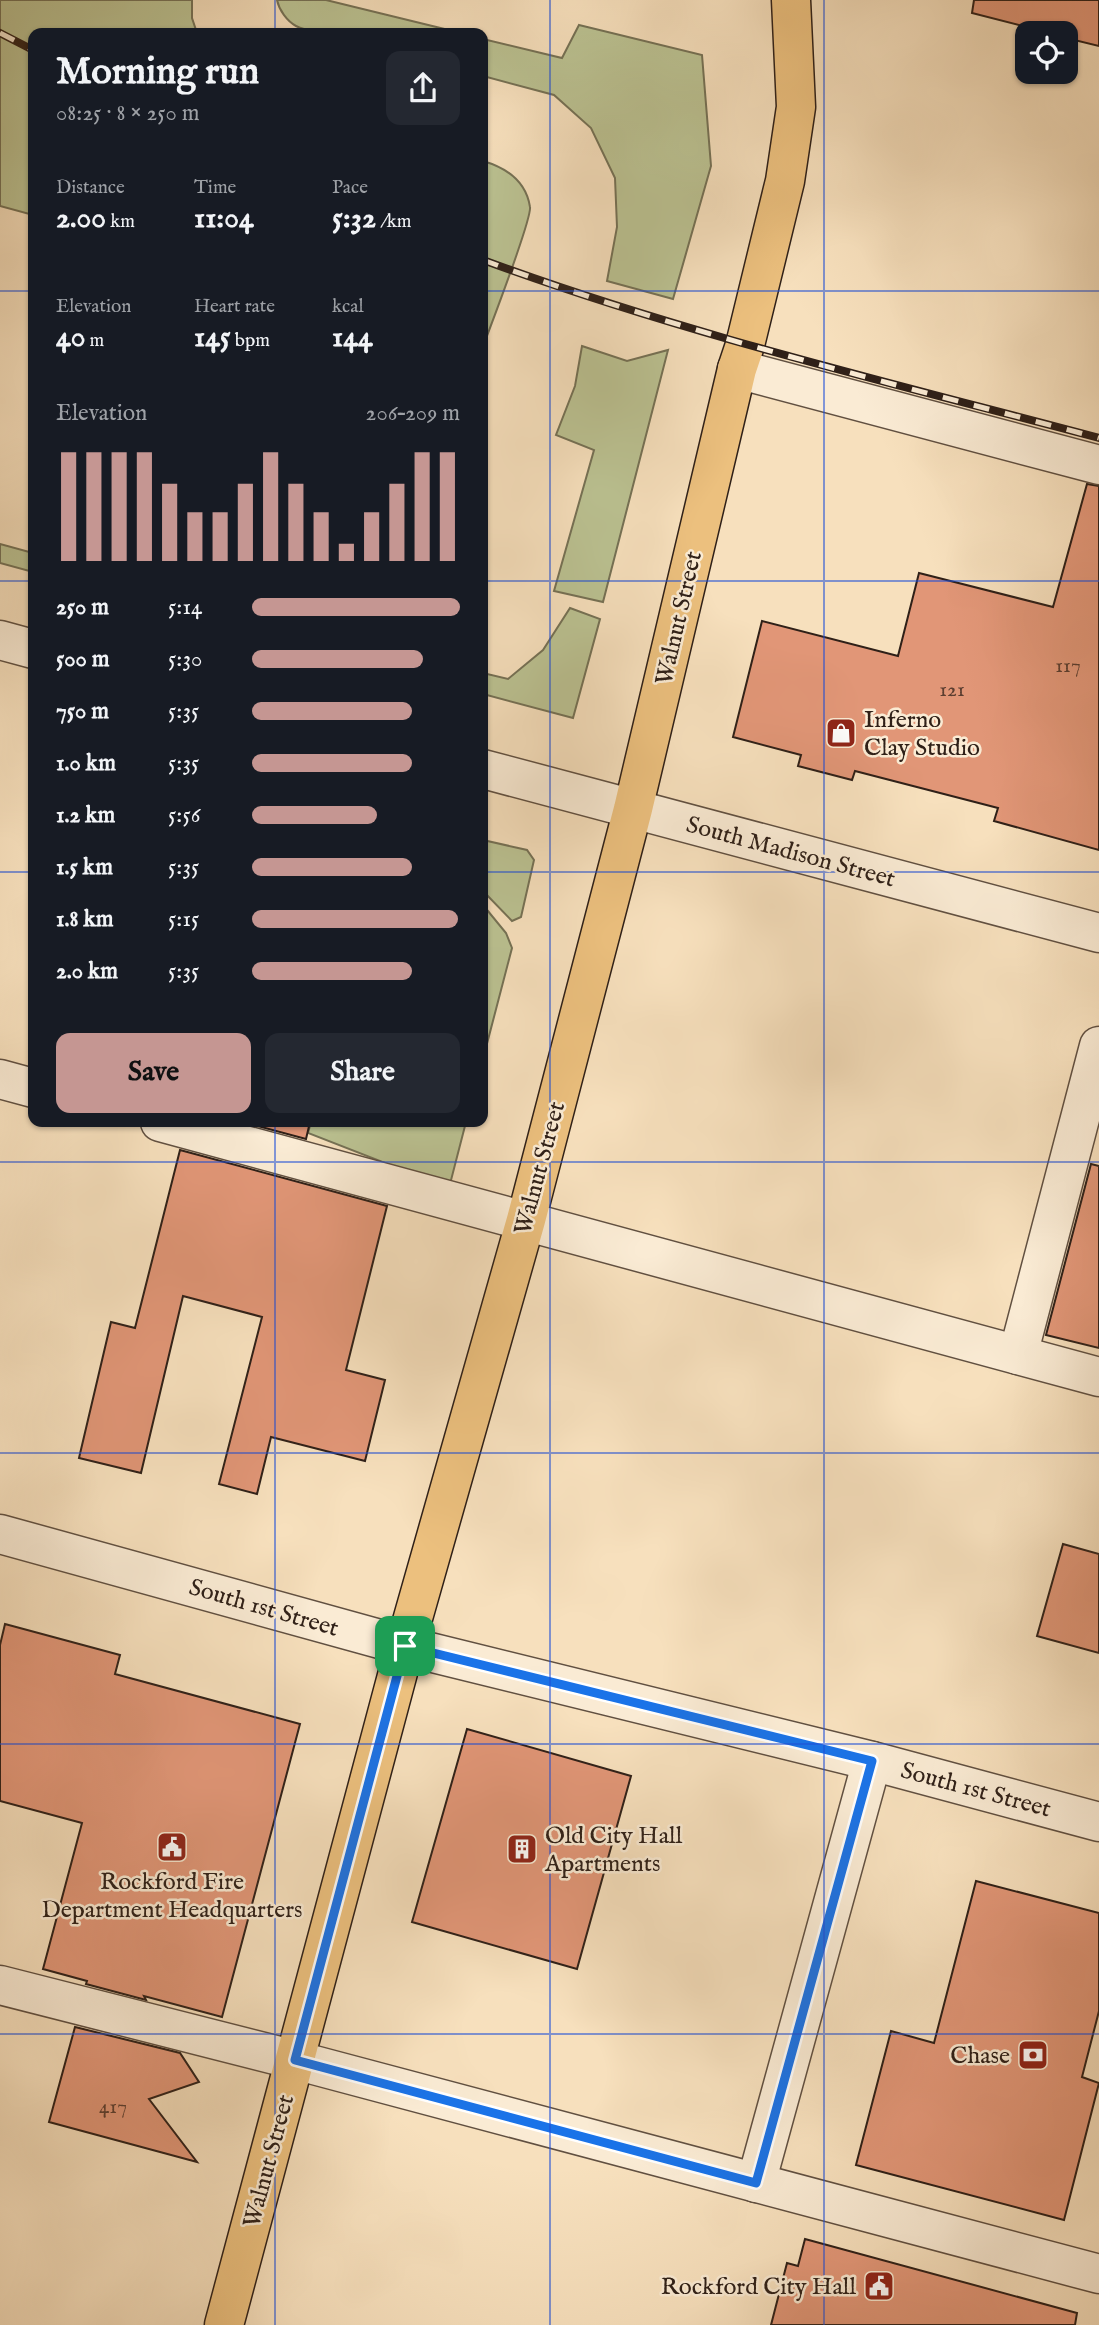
<!DOCTYPE html>
<meta charset="utf-8">
<style>
body{margin:0;font-family:"IM FELL English",serif;background:#242831;color:#f1f3f6;height:100vh;display:flex;flex-direction:column;font-size:26px;white-space:nowrap}
*{box-sizing:border-box;margin:0}
p{font-size:23px;color:#9ea1a6}
.icon{flex:none;width:38px;height:38px;fill:none;stroke:currentColor;stroke-width:2;stroke-linecap:round;stroke-linejoin:round}
.map{position:relative;flex:1;overflow:hidden}
.details{position:absolute;left:28px;top:28px;width:460px;height:1099px;display:flex;flex-direction:column;background:#171b24;border-radius:14px;box-shadow:0 2px 5px #0004}
.details>*{flex:none}
.fabs{position:absolute;left:1015px;top:21px;display:grid;gap:14px}
.fabs a{display:grid;place-items:center;width:63px;height:63px;border-radius:14px;background:#171b24;box-shadow:0 2px 5px #0004;font-size:35px}
.pin{position:absolute;display:grid;place-items:center;width:60px;height:60px;color:#fff;margin:-30px;border-radius:14px;box-shadow:0 4px 10px #0006}
.round{display:grid;place-items:center;flex:none;width:74px;height:74px;border-radius:14px;background:#242831}
.headline{display:flex;align-items:center;justify-content:space-between;height:119px;padding:0 28px}
h1{font-size:38px;font-weight:700;line-height:52px}
.metrics{display:grid;grid-template-columns:repeat(3,1fr);gap:10px;height:119px;padding:7px 28px}
.metrics div{display:grid;align-content:center}
.metrics b{font-size:30px;font-weight:700}
.metrics small{font-size:19px;font-weight:400}
.metrics p{font-size:19px}
.chart{height:196px;padding:14px 28px}
.chart p{display:flex;justify-content:space-between}
.chart svg{width:100%;height:126px;margin-top:7px;stroke:#c59692;stroke-width:6}
.action{display:flex;gap:14px;margin-top:auto;padding:14px 28px}
.action a{flex:1;height:80px;border-radius:14px;background:#c59692;color:#111;font-size:28px;font-weight:700;line-height:80px;text-align:center}
.action a+a{background:#242831;color:#f1f3f6}
ul{padding:0 28px;list-style:none;font-size:23px}
li{display:grid;grid-template-columns:112px 84px 1fr;align-items:center;height:52px}
li i{height:18px;border-radius:9px;background:#c59692}
.map>svg:first-child{display:block}
.green{fill:#bbc292;stroke:#757155;stroke-width:2}
.building{fill:#e19677;stroke:#2f2018;stroke-width:2}
.lines{fill:none;stroke-linecap:round;stroke-linejoin:round}
.minor-casing{stroke:#615041;stroke-width:41}
.major-casing{stroke:#2f2018;stroke-width:41}
.minor{stroke:#faebd4;stroke-width:38}
.major{stroke:#ecc07e;stroke-width:38}
.rail-casing{stroke:#2f2018;stroke-width:8}
.rail{stroke:#faebd4;stroke-width:5;stroke-dasharray:16;stroke-linecap:butt}
.route-casing{stroke:#fff;stroke-width:14}
.route{stroke:#1a73e8;stroke-width:9}
.grid{fill:none;stroke:#1d4ed8;stroke-width:2;stroke-opacity:0.55}
.labels{text-anchor:middle;stroke-width:5;stroke-linejoin:round;paint-order:stroke}
.number-label{font-size:21px;fill:#5c3e30}
.street-label{font-size:24px;fill:#2f2018;stroke:#faebd4}
.poi-label{font-size:24px;fill:#2f2018;stroke:#faebd4;text-anchor:start}
</style>
<div class="map">
<svg width="1099" height="2325" viewBox="0 0 1099 2325">
<rect width="100%" height="100%" fill="#f7e0bd"/>
<filter id="stains"><feTurbulence type="fractalNoise" baseFrequency=".00286" numOctaves="4"/><feColorMatrix values="0 0 0 0 .2 0 0 0 0 .09 0 0 0 0 .02 0 0 0 .5 -.17"/></filter>
<radialGradient id="worn" r=".72"><stop offset=".6" stop-color="#630" stop-opacity="0"/><stop offset="1" stop-color="#630" stop-opacity=".3"/></radialGradient>
<!-- green -->
<g class="green">
<path d="M 0,0 L 192,0 L 192,18 L 197,33 L 33,33 L 33,215 L 0,206 Z"/>
<path d="M 277,0 L 326,0 L 461,33 C 426,33 322,40 296,26 C 287,21 279,10 277,0 Z"/>
<path d="M 579,25 L 702,55 L 711,166 L 673,299 L 607,281 L 617,227 L 615,178 L 591,128 L 554,95 L 483,76 L 483,39 L 562,58 Z"/>
<path d="M 483,161 C 507,168 526,181 530,207 C 532,218 494,317 487,336 L 483,335 Z"/>
<path d="M 582,346 L 627,361 L 668,350 L 603,602 L 554,591 L 594,450 L 556,435 L 575,386 Z"/>
<path d="M 0,544 L 33,553 L 33,572 L 0,563 Z"/>
<path d="M 570,608 L 600,619 L 573,718 L 483,694 L 483,673 L 508,679 L 543,650 Z"/>
<path d="M 483,840 L 527,850 L 534,860 L 521,917 L 512,921 L 483,891 Z"/>
<path d="M 483,905 L 506,933 L 512,948 L 483,1059 Z"/>
<path d="M 311,1122 L 466,1122 L 449,1188 L 308,1133 Z"/>
</g>
<!-- building -->
<g class="building">
<path d="M 974,0 L 1099,0 L 1099,46 L 1066,38 L 1066,33 L 1050,33 L 972,13 Z"/>
<path d="M 1087,484 L 1099,486 L 1099,850 L 994,821 L 998,808 L 855,771 L 852,780 L 798,766 L 801,755 L 733,737 L 762,621 L 898,656 L 919,573 L 1053,607 Z"/>
<path d="M 243,1122 L 310,1122 L 306,1139 Z"/>
<path d="M 180,1150 L 387,1206 L 346,1370 L 385,1380 L 365,1461 L 271,1437 L 257,1494 L 219,1484 L 262,1317 L 183,1296 L 141,1473 L 79,1458 L 111,1322 L 135,1328 Z"/>
<path d="M 1091,1164 L 1099,1166 L 1099,1348 L 1046,1335 Z"/>
<path d="M 1063,1544 L 1099,1554 L 1099,1653 L 1037,1636 Z"/>
<path d="M 5,1624 L 120,1655 L 115,1674 L 300,1724 L 222,2017 L 144,1996 L 146,2000 L 86,1984 L 87,1981 L 43,1969 L 82,1823 L 0,1801 L 0,1645 Z"/>
<path d="M 467,1729 L 631,1776 L 577,1969 L 412,1922 Z"/>
<path d="M 976,1881 L 1099,1913 L 1099,2011 L 1082,2077 L 1099,2083 L 1064,2220 L 856,2165 L 891,2031 L 934,2043 Z"/>
<path d="M 75,2027 L 180,2053 L 199,2082 L 149,2099 L 197,2162 L 49,2122 Z"/>
<path d="M 805,2239 L 1077,2313 L 1075,2325 L 771,2325 L 787,2263 L 798,2266 Z"/>
</g>
<g class="lines">
<!-- minor casing -->
<g class="minor-casing">
<g id="minor">
<path d="M 737,369 L 1099,465"/>
<path d="M 0,640 L 33,649"/>
<path d="M 483,769 L 1099,933"/>
<path d="M 0,1079 L 33,1088"/>
<path d="M 160,1122 C 473,1206 785,1294 1099,1377"/>
<path d="M 1018,1355 L 1099,1046"/>
<path d="M 0,1534 L 405,1646 L 872,1761 L 1099,1822"/>
<path d="M 0,1985 L 295,2060 L 1099,2274"/>
<path d="M 756,2183 L 872,1761"/>
</g>
</g>
<!-- major casing -->
<g class="major-casing">
<path id="major" d="M 224,2325 L 405,1646 L 526,1220 L 633,809 L 737,369 L 745,345 L 785,181 L 796,107 L 791,0"/>
</g>
<!-- minor -->
<use href="#minor" class="minor"/>
<!-- major -->
<use href="#major" class="major"/>
<!-- rail casing -->
<g class="rail-casing">
<g id="rail">
<path d="M 0,33 L 33,50"/>
<path d="M 483,260 C 684,334 892,383 1099,438"/>
</g>
</g>
<!-- rail -->
<use href="#rail" class="rail"/>
</g>
<g class="lines">
<!-- route casing -->
<g class="route-casing">
<path id="route" d="M 405,1646 L 872,1761 L 756,2183 L 295,2060 Z"/>
</g>
<!-- route -->
<use href="#route" class="route"/>
</g>
<!-- grid -->
<path class="grid" d="M 275,0 L 275,33M 550,0 L 550,2325M 824,0 L 824,2325M 0,291 L 33,291M 483,291 L 1099,291M 0,581 L 33,581M 483,581 L 1099,581M 0,872 L 33,872M 483,872 L 1099,872M 275,1122 L 275,2325M 0,1162 L 1099,1162M 0,1453 L 1099,1453M 0,1744 L 1099,1744M 0,2034 L 1099,2034"/>
<!-- icons -->
<defs>
<g id="shop-square" transform="scale(1.575)"><rect x="-9" y="-9" width="18" height="18" rx="4" fill="#8f2418" stroke="#faebd4"/><path d="M-5-2.5h2.3a2.7 3.5 0 0 1 5.4 0H5L5.5 6h-11ZM-1.5-2.5h3a1.5 2.3 0 0 0-3 0Z" fill="#fff"/></g>
<g id="civic-square" transform="scale(1.575)"><rect x="-9" y="-9" width="18" height="18" rx="4" fill="#8f2418" stroke="#faebd4"/><path d="M-.6-6.5H3V-4.5H.6V-3L4-1V1h2V6H-6V1h2V-1L-.6-3ZM-1.2 2.5V6h2.4V2.5Z" fill="#fff"/></g>
<g id="building-square" transform="scale(1.575)"><rect x="-9" y="-9" width="18" height="18" rx="4" fill="#8f2418" stroke="#faebd4"/><path d="M-4-6H4V6H1V3H-1V6H-4ZM-2.5-4.3h1.7v1.8h-1.7ZM.8-4.3h1.7v1.8H.8ZM-2.5-1h1.7V.8h-1.7ZM.8-1h1.7V.8H.8Z" fill="#fff"/></g>
<g id="bank-square" transform="scale(1.575)"><rect x="-9" y="-9" width="18" height="18" rx="4" fill="#8f2418" stroke="#faebd4"/><path d="M-6-4H6V4H-6ZM0-2.3a2.3 2.3 0 1 0 0 4.6a2.3 2.3 0 1 0 0-4.6Z" fill="#fff"/></g>
</defs>
<g fill-rule="evenodd">
<use href="#shop-square" x="841" y="733"/>
<use href="#civic-square" x="172" y="1847"/>
<use href="#building-square" x="522" y="1849"/>
<use href="#bank-square" x="1033" y="2055"/>
<use href="#civic-square" x="879" y="2286"/>
</g>
<g class="labels">
<!-- number labels -->
<g class="number-label">
<text x="1068" y="672">117</text>
<text x="952" y="696">121</text>
<text x="113" y="2113">417</text>
</g>
<!-- street labels -->
<g class="street-label">
<text transform="translate(678 618) rotate(-77)" y="8">Walnut Street</text>
<text transform="translate(791 851) rotate(15)" y="8">South Madison Street</text>
<text transform="translate(539 1168) rotate(-75)" y="8">Walnut Street</text>
<text transform="translate(264 1607) rotate(16)" y="8">South 1st Street</text>
<text transform="translate(976 1789) rotate(15)" y="8">South 1st Street</text>
<text transform="translate(268 2161) rotate(-75)" y="8">Walnut Street</text>
</g>
<!-- poi labels -->
<g class="poi-label">
<text x="864" y="727">Inferno<tspan x="864" dy="28">Clay Studio</tspan></text>
<text x="545" y="1843">Old City Hall<tspan x="545" dy="28">Apartments</tspan></text>
<text x="172" y="1889" text-anchor="middle">Rockford Fire<tspan x="172" dy="28">Department Headquarters</tspan></text>
<text x="1010" y="2063" text-anchor="end">Chase</text>
<text x="856" y="2294" text-anchor="end">Rockford City Hall</text>
</g>
</g>
<rect width="100%" height="100%" filter="url(#stains)"/>
<rect width="100%" height="100%" fill="url(#worn)"/>
</svg>
<div class="fabs">
<a><svg class="icon" aria-label="locate" viewBox="0 0 24 24"><circle cx="12" cy="12" r="6"/><path d="M12 2v4M12 18v4M2 12h4M18 12h4"/></svg></a>
</div>
<div class="pin" style="left:405px;top:1646px;background:#1e9e55"><svg class="icon" aria-label="arrive" viewBox="0 0 24 24"><path d="M6 21V4h12l-3 4 3 4H6"/></svg></div>
<section class="details">
<div class="headline"><div><h1>Morning run</h1><p>08:25 · 8 × 250 m</p></div><a class="round"><svg class="icon" aria-label="share" viewBox="0 0 24 24"><path d="M12 15V3M7 8l5-5 5 5M5 13v7h14v-7"/></svg></a></div>
<div class="metrics">
<div><p>Distance</p><b>2.00<small> km</small></b></div>
<div><p>Time</p><b>11:04</b></div>
<div><p>Pace</p><b>5:32<small> /km</small></b></div>
</div>
<div class="metrics">
<div><p>Elevation</p><b>40<small> m</small></b></div>
<div><p>Heart rate</p><b>145<small> bpm</small></b></div>
<div><p>kcal</p><b>144</b></div>
</div>
<div class="chart"><p><span>Elevation</span>206–209 m</p>
<svg viewBox="0 0 160 44" preserveAspectRatio="none"><path d="M5 44V6M15 44V6M25 44V6M35 44V6M45 44V17M55 44V27M65 44V27M75 44V17M85 44V6M95 44V17M105 44V27M115 44V38M125 44V27M135 44V17M145 44V6M155 44V6"/></svg>
</div>
<ul>
<li><b>250 m</b>5:14<i style="width:100%"></i></li>
<li><b>500 m</b>5:30<i style="width:82%"></i></li>
<li><b>750 m</b>5:35<i style="width:77%"></i></li>
<li><b>1.0 km</b>5:35<i style="width:77%"></i></li>
<li><b>1.2 km</b>5:56<i style="width:60%"></i></li>
<li><b>1.5 km</b>5:35<i style="width:77%"></i></li>
<li><b>1.8 km</b>5:15<i style="width:99%"></i></li>
<li><b>2.0 km</b>5:35<i style="width:77%"></i></li>
</ul>
<div class="action"><a>Save</a><a>Share</a></div>
</section>
</div>
